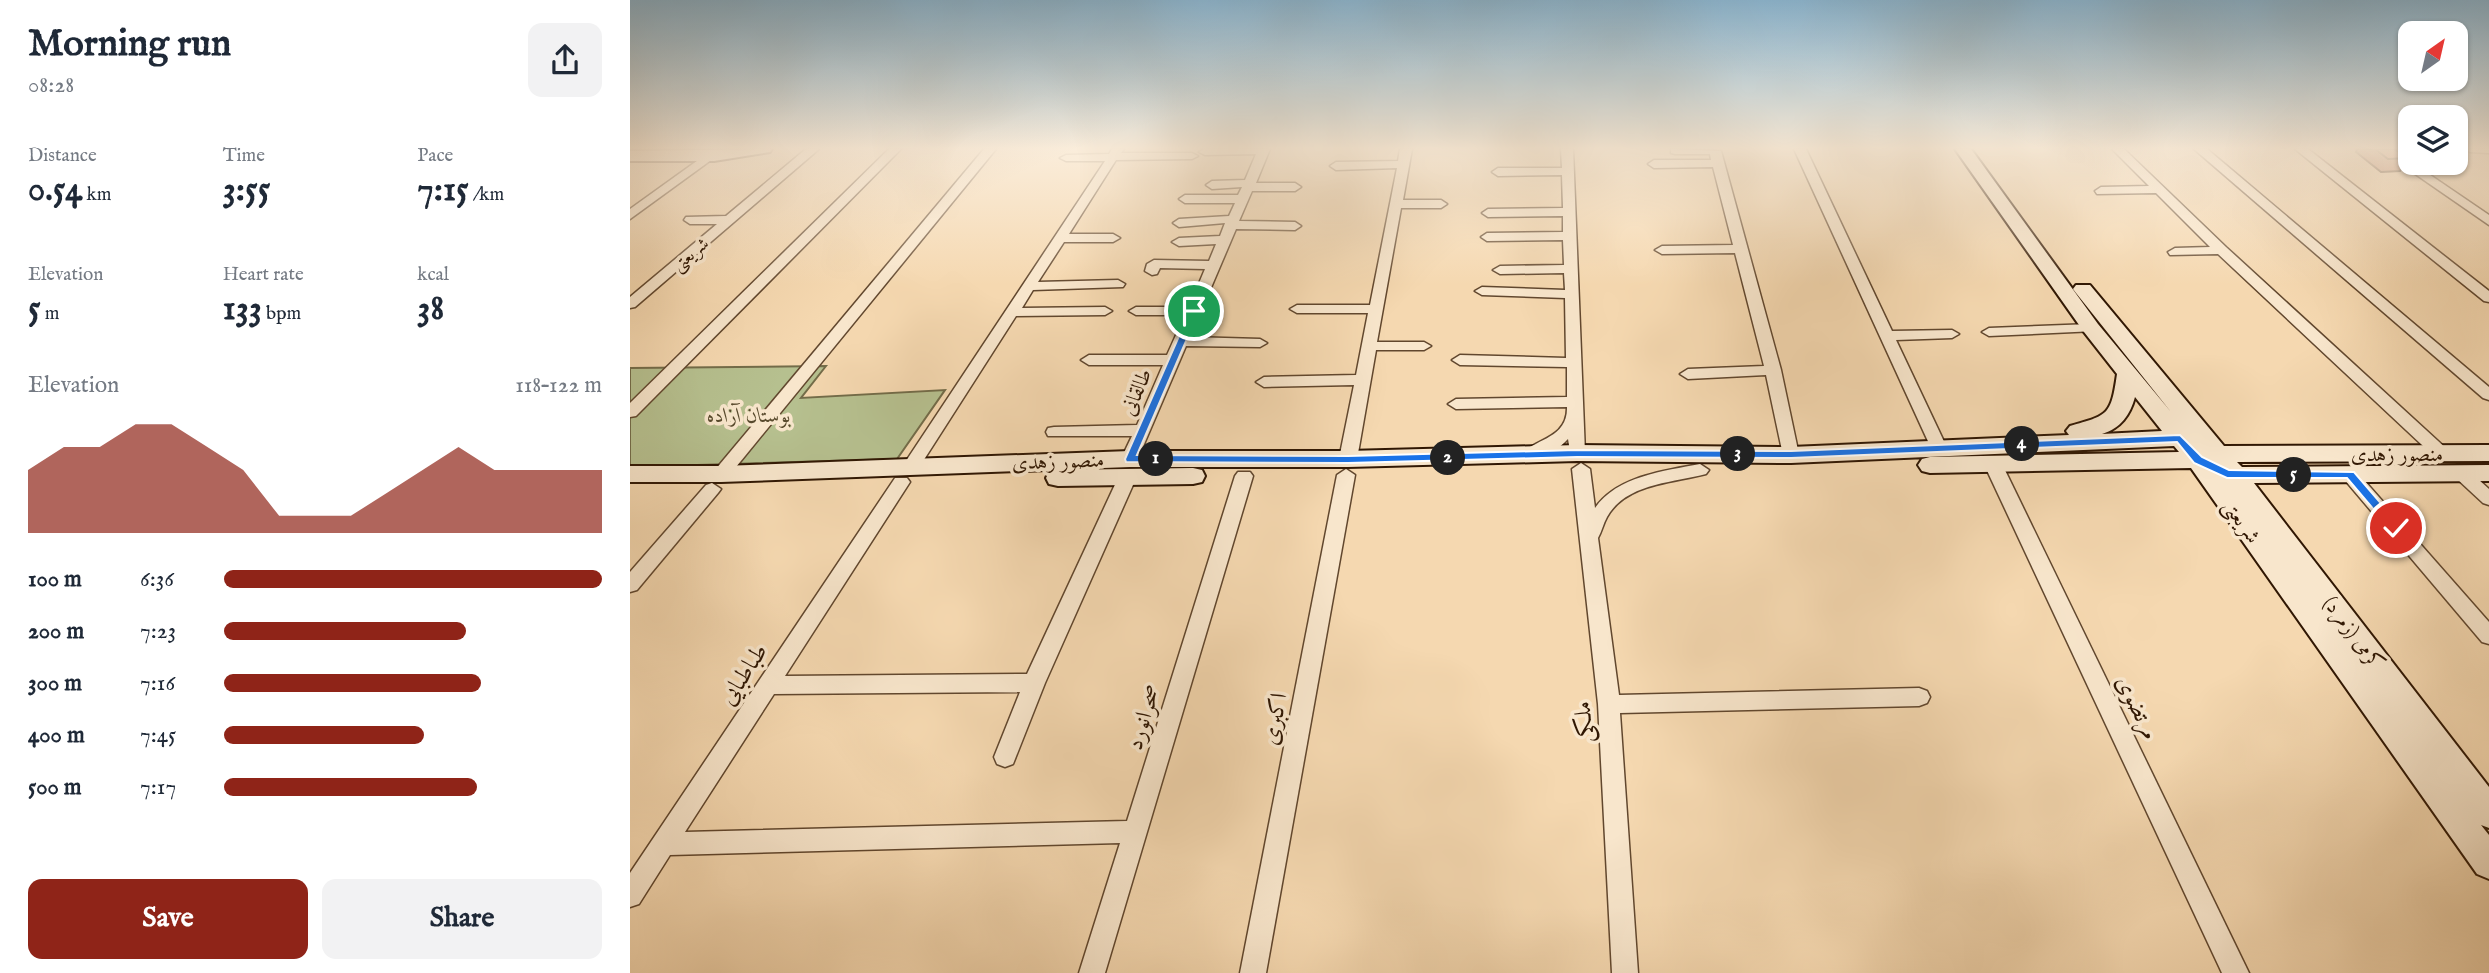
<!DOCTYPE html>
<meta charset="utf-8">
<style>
body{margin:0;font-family:"IM FELL English",Amiri,serif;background:#f2f2f3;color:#1f2937;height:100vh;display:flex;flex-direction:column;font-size:26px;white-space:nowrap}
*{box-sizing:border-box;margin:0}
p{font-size:23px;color:#747a83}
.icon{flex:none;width:38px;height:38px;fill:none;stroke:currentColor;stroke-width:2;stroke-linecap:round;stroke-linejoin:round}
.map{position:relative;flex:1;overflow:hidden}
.details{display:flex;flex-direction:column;background:#fff;width:630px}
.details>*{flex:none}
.needle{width:46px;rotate:34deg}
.fabs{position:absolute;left:1768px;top:21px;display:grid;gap:14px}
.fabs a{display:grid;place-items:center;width:70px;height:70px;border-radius:14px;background:#fff;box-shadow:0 2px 5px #0004;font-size:35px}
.pin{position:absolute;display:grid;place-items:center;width:60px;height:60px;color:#fff;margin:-30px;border:4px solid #fff;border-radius:50%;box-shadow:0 2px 7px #0007}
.km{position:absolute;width:35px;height:35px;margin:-18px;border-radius:50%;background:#222;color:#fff;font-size:19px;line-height:35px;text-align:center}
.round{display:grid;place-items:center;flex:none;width:74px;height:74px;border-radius:14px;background:#f2f2f3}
.summary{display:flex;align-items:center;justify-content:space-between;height:119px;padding:0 28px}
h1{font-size:38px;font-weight:700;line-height:52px}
.stats{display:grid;grid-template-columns:repeat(3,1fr);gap:10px;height:119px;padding:7px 28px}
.stats div{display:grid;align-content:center}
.stats b{font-size:35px;font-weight:700}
.stats small{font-size:19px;font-weight:400}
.stats p{font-size:19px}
.chart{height:196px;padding:14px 28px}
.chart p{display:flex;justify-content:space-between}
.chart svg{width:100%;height:126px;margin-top:7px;fill:#8f2418;opacity:.7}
.action{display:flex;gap:14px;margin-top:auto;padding:14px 28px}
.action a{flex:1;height:80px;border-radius:14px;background:#8f2418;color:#fff;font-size:28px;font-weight:700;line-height:80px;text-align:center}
.action a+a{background:#f2f2f3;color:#1f2937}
ul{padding:0 28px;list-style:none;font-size:23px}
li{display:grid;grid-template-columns:112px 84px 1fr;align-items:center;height:52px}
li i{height:18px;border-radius:9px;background:#8f2418}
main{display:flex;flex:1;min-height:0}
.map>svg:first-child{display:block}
.green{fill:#b6c08f;stroke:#736c49;stroke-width:2}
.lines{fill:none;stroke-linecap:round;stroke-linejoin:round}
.street-casing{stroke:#61472e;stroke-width:3}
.secondary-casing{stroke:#301703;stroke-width:4}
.street{fill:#f8e6cc;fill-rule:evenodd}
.secondary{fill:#f8e6cc;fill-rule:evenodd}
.wall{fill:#bf7e64;stroke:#301703;stroke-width:2}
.building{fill:#de9274;stroke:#301703;stroke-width:2}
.route{fill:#1a73e8;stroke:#fff;stroke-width:2}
.labels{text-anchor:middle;stroke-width:7;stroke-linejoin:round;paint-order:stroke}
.far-street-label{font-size:18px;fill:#301703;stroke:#f8e6cc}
.street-label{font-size:21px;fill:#301703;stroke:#f8e6cc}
.park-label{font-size:21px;font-style:italic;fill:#584a2d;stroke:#f8e6cc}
.near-street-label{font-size:24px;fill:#301703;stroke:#f8e6cc}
</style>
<main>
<section class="details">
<div class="summary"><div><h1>Morning run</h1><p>08:28</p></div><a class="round"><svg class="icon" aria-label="share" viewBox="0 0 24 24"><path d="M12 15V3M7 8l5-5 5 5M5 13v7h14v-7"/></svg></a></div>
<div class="stats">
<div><p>Distance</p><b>0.54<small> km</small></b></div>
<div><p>Time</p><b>3:55</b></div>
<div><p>Pace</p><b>7:15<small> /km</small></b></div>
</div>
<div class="stats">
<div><p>Elevation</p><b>5<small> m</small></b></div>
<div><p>Heart rate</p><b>133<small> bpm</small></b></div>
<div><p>kcal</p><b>38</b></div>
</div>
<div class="chart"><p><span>Elevation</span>118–122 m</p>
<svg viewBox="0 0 160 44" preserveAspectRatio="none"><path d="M0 44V22L10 14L20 14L30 6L40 6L50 14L60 22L70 38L80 38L90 38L100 30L110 22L120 14L130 22L140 22L150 22L160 22V44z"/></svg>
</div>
<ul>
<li><b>100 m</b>6:36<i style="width:100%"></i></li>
<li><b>200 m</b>7:23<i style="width:64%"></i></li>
<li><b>300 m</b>7:16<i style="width:68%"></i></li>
<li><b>400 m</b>7:45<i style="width:53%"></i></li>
<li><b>500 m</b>7:17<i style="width:67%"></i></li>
</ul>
<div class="action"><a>Save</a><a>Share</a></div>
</section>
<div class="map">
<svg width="1859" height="973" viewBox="0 0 1859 973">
<rect width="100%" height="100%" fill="#f5d8b0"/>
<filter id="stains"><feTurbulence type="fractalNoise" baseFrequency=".00286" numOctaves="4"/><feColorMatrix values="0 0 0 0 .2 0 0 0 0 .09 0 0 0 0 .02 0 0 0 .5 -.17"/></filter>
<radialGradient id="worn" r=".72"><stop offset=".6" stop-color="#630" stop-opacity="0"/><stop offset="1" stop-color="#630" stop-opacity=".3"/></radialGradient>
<!-- green -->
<path class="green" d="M 196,366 L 171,398 L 315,390 L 267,459 L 0,467 L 0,368 Z"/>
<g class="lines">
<!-- street casing -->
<g class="street-casing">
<g id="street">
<path d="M 176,149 L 189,149 L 5,307 L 0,308 L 0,297 L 87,224 L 60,224 L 54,220 L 56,217 L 96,216 Z"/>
<path d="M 259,149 L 271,149 L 6,416 L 0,417 L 0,403 Z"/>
<path d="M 354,149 L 366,149 L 97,478 L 85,478 L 82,474 L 85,470 Z"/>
<path d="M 482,149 L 494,149 L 491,153 L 562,153 L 568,156 L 562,159 L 486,160 L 439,234 L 483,234 L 490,238 L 483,242 L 434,242 L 408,282 L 488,280 L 495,284 L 493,287 L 403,290 L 392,308 L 475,307 L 482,311 L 475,315 L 386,316 L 288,469 L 276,469 L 273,465 L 276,461 L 475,161 L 436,161 L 430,158 L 436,155 L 479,154 Z"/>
<path d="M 574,149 L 640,149 L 626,183 L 665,183 L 671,187 L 665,191 L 622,191 L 609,221 L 665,222 L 671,226 L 665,230 L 606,229 L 560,337 L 630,339 L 637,343 L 630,347 L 556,346 L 506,463 L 500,465 L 491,459 L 502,436 L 418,436 L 416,432 L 418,428 L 424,427 L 507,425 L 533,365 L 459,365 L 451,360 L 459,355 L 537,355 L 555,315 L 506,315 L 499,311 L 506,307 L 559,307 L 575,269 L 530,268 L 527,274 L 522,275 L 515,271 L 517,264 L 524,260 L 579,261 L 586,244 L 549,246 L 542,242 L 549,238 L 590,236 L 595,223 L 549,227 L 543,223 L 549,219 L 599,216 L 605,203 L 555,203 L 549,199 L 555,195 L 608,195 L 612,187 L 582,189 L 576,185 L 582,181 L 615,180 L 626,154 L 575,155 L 569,152 Z"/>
<path d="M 770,149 L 782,149 L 773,200 L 811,200 L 817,204 L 811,208 L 771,208 L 747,342 L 794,342 L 801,346 L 794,350 L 746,350 L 727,459 L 718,465 L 709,459 L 724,385 L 634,387 L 626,382 L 634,377 L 726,375 L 738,313 L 667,313 L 660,309 L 667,305 L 740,305 L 767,168 L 706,170 L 700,166 L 706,162 L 768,161 Z"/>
<path d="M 931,149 L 943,149 L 955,453 L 953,457 L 941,457 L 938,439 C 928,450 910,462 894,458 L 892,454 C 904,439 938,439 937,407 L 826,409 L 818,404 L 826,399 L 937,397 L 937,367 L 830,365 L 822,360 L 830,355 L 936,358 L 935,298 L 852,295 L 845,291 L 852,287 L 935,290 L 934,273 L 870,274 L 863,270 L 870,266 L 934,265 L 933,240 L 857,241 L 851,237 L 857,233 L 933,232 L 933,216 L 858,217 L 852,213 L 858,209 L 933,208 L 932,175 L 868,176 L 862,172 L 868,168 L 932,168 Z"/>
<path d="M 1041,149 L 1091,151 L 1151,370 L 1169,455 L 1167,459 L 1155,459 L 1153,455 L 1136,375 L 1058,379 L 1050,374 L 1058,369 L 1134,366 L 1105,253 L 1032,254 L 1025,250 L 1032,246 L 1103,245 L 1083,167 L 1024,168 L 1018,164 L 1024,160 L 1081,160 L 1080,154 L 1045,154 L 1041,153 Z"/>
<path d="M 1164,149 L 1176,149 L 1262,331 L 1322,330 L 1329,334 L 1322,338 L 1266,340 L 1318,450 L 1316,454 L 1310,456 L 1302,450 Z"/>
<path d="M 1482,149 L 1494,149 L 1596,247 L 1819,451 L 1821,455 L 1819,459 L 1807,459 L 1588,254 L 1540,255 L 1538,252 L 1545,248 L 1580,247 L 1526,193 L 1467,194 L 1465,191 L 1471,187 L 1519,186 Z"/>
<path d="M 1564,149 L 1577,149 L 1859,387 L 1859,400 L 1853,398 Z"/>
<path d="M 1665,149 L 1678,149 L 1859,291 L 1859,302 L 1854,301 Z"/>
<path d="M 1749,149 L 1762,149 L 1859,215 L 1859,225 Z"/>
<path d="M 1834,149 L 1859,149 L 1859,153 L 1840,152 Z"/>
<path d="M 78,153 L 88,155 L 0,219 L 0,209 Z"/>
<path d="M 1461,324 L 1468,328 L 1466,331 L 1359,336 L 1352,332 L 1359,328 Z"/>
<path d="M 1363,458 L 1372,464 L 1619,973 L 1592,973 L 1354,464 Z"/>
<path d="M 951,463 L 960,469 L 965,508 C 987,476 1034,471 1070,464 L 1079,470 L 1076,474 C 1043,483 996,483 977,517 C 973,524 972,531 968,538 L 989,695 L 1289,688 L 1297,691 L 1300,697 L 1297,703 L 1289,706 L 990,713 L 1008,973 L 982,973 L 968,704 L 942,469 Z"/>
<path d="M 1832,468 L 1838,470 L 1859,489 L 1859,505 L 1853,503 L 1826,478 L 1823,474 L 1826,470 Z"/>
<path d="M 716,469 L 725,475 L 636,973 L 610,973 L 707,475 Z"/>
<path d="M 1720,469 L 1726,471 L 1859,622 L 1859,644 L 1852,642 L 1714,479 L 1711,475 L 1714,471 Z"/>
<path d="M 498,470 L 507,476 L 415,683 L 383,764 L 375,767 L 367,764 L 364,757 L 390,692 L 144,694 L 55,832 L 497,821 L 605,476 L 608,472 L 620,472 L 623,476 L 475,973 L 449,973 L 490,843 L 40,855 L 9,904 L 0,907 L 0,873 L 265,478 L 277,478 L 280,482 L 155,676 L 397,674 L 489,476 Z"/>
<path d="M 82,483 L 91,489 L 88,493 L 7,590 L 0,592 L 0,572 L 76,485 Z"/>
</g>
</g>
<!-- secondary casing -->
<g class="secondary-casing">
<g id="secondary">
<path d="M 142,149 L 140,152 L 84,161 L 0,161 L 0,151 Z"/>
<path d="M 1325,149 L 1341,149 L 1468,324 L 1541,412 L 1446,293 L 1443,289 L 1446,285 L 1460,285 L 1594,446 L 1859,445 L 1859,461 L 1607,462 L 1612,467 L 1859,465 L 1859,481 L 1624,483 L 1859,787 L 1859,828 L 1851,825 L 1859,835 L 1859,879 L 1847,874 L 1561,468 L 1300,473 L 1292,471 L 1288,465 L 1292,459 L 1300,457 L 1549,452 L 1544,446 L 1161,463 L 947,461 L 718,467 L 500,467 L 91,482 L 0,482 L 0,466 L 91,466 L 500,451 L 718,451 L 947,445 L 1161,447 L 1439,435 L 1436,431 L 1440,426 C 1478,415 1481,416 1487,374 L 1454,332 ZM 1505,397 L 1532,431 L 1472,434 C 1491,428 1500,415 1505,397 Z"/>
<path d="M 563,468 L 572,470 L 575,476 L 572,482 L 563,484 L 428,486 L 419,484 L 416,478 L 419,472 L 428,470 Z"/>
</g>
</g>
<!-- street -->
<use href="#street" class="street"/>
<!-- secondary -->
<use href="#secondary" class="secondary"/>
</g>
<!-- wall -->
<path class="wall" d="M 1727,149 L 1764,149 L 1778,158 L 1770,171 L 1751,172 L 1726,152 Z"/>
<!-- building -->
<path class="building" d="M 1745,149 L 1764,149 L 1778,158 L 1758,159 Z"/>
<!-- sky -->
<linearGradient id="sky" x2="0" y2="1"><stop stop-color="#8ab6d2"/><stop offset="0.52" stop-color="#faeddb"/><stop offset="1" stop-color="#faeddb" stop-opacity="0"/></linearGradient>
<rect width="1859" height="285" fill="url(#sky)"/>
<!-- route -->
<path class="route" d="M 564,308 L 569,311 L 507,455 L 718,456 L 947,450 L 1161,451 L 1550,435 L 1572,457 L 1599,470 L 1724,472 L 1772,528 L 1770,531 L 1762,531 L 1717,478 L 1597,478 L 1564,463 L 1547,442 L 1161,458 L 947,457 L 718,463 L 496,462 L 495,459 L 560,311 Z"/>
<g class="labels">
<!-- far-street labels -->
<g class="far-street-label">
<text transform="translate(60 254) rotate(-40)" y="6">شریعتی</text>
</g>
<!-- street labels -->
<g class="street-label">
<text transform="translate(506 392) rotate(-67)" y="7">طالقانی</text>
<text x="1767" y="461">منصور زهدی</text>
<text transform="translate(428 461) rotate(-2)" y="7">منصور زهدی</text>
<text transform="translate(1612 521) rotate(54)" y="7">شریعتی</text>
<text transform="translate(1724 633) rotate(53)" y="7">کرمی (زمرد)</text>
</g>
<!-- park labels -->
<g class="park-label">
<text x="119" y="422">بوستان آزاده</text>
</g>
<!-- near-street labels -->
<g class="near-street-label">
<text transform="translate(113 674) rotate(-57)" y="8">طباطبایی</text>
<text transform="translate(1508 707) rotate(64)" y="8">مرتضوی</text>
<text transform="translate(513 717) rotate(-73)" y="8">صحرانورد</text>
<text transform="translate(644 719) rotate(-79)" y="8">اکبری</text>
<text transform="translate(953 722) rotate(-94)" y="8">ملکی</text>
</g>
</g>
<rect width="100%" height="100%" filter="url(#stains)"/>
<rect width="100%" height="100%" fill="url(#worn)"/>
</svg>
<div class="fabs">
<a><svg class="needle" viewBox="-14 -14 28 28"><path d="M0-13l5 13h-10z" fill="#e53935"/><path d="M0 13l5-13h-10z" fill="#747a83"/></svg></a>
<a><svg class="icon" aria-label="layers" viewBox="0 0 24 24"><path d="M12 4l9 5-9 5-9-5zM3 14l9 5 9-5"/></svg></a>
</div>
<div class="pin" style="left:564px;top:311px;background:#1e9e55"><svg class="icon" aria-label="arrive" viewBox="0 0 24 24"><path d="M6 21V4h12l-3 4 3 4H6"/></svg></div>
<div class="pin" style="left:1766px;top:528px;background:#d93025"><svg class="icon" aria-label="check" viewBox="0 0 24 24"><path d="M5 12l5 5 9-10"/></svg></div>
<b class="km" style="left:526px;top:459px">1</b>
<b class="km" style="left:818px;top:458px">2</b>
<b class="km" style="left:1108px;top:454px">3</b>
<b class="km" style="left:1392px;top:444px">4</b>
<b class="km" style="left:1664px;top:475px">5</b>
</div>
</main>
